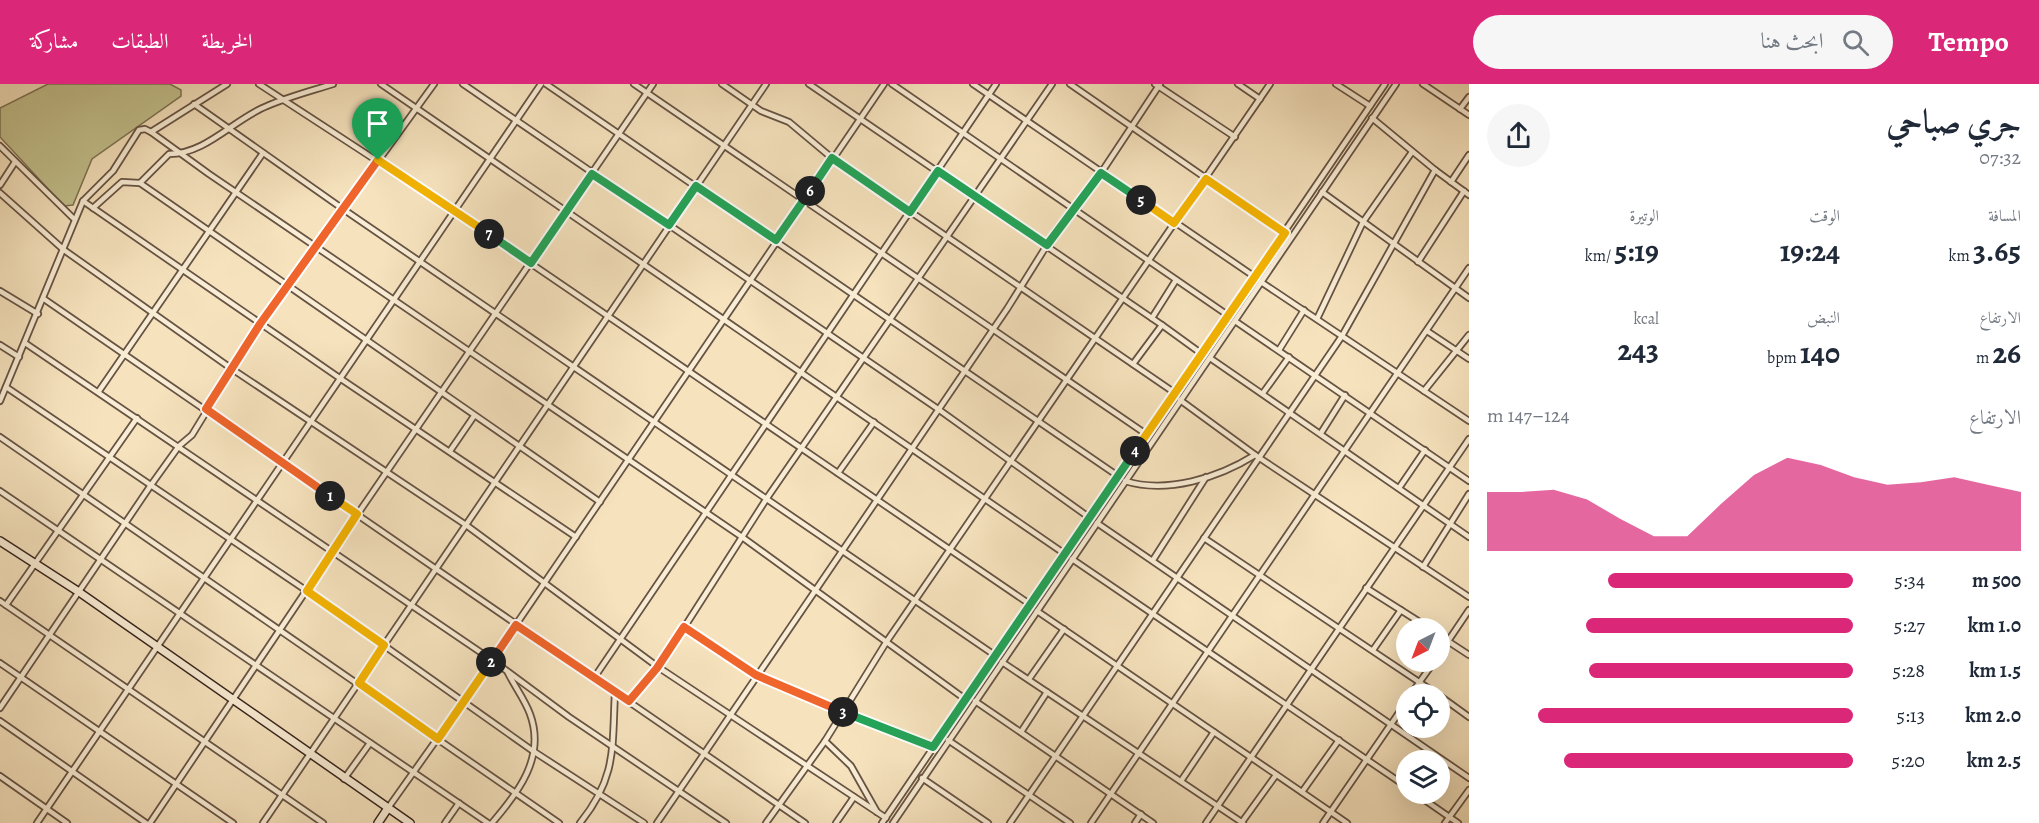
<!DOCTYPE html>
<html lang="ar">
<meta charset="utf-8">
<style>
body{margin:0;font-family:Alegreya,Amiri,serif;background:#f6f6f7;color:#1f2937;direction:rtl;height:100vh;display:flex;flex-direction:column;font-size:22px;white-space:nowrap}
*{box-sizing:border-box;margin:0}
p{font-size:20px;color:#747a83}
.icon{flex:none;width:33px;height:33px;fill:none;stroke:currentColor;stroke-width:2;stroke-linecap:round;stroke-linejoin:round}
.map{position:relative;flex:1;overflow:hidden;direction:ltr}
.drawer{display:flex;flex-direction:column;background:#fff;width:570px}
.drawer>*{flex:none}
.needle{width:39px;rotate:222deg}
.fabs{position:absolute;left:1396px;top:534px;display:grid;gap:12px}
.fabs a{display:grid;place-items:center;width:54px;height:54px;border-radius:50%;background:#fff;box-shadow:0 6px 24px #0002;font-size:30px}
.pin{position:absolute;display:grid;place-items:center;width:51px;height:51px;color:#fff;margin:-62px -26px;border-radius:50% 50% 50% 0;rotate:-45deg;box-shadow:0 0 6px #0007}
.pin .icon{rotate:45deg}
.km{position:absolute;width:30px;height:30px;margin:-15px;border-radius:50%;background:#222;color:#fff;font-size:16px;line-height:30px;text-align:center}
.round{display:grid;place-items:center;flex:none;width:63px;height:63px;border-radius:32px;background:#f6f6f7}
.summary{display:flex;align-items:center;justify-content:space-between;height:102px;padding:0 18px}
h1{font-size:33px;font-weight:600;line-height:45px}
.stats{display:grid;grid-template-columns:repeat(3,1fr);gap:9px;height:102px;padding:6px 18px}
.stats div{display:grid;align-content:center}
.stats b{font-size:30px;font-weight:600}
.stats small{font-size:16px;font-weight:400}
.stats p{font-size:16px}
.chart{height:168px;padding:12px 18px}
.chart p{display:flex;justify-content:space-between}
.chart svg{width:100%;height:108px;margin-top:6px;fill:#db2777;opacity:.7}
ul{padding:0 18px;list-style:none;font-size:20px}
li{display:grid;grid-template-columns:96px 72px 1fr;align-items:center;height:45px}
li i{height:15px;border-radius:8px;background:#db2777}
header{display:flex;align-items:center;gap:36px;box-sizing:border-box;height:84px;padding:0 30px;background:#db2777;color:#fff}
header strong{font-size:28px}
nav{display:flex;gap:33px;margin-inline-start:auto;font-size:21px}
.search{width:420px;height:54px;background:#f6f6f7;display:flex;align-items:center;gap:15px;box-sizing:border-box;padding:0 21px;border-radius:33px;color:#747a83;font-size:22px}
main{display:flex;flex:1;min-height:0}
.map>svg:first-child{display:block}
.green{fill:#c3c18d;stroke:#7c7254;stroke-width:1.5}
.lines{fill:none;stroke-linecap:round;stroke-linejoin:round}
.street-casing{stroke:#665344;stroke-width:8}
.secondary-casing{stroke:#36231c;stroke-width:10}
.street{stroke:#f9edd5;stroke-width:4.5}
.secondary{stroke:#f9edd5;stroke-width:7}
.split-1-casing{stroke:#fff;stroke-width:12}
.split-2-casing{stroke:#fff;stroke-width:12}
.split-3-casing{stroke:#fff;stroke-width:12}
.split-4-casing{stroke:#fff;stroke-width:12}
.split-5-casing{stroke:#fff;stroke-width:12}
.split-6-casing{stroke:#fff;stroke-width:12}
.split-7-casing{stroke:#fff;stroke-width:12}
.split-8-casing{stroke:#fff;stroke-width:12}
.split-1{stroke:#f0652b;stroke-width:8}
.split-2{stroke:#f5b400;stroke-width:8}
.split-3{stroke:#f0652b;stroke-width:8}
.split-4{stroke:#22a559;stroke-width:8}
.split-5{stroke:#f5b400;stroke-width:8}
.split-6{stroke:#22a559;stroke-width:8}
.split-7{stroke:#22a559;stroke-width:8}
.split-8{stroke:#f5b400;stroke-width:8}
</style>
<header>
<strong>Tempo</strong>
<div class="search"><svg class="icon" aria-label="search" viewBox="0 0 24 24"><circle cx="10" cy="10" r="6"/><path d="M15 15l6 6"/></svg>ابحث هنا</div>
<nav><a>الخريطة</a><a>الطبقات</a><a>مشاركة</a></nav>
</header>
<main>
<section class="drawer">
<div class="summary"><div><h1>جري صباحي</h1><p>07:32</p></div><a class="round"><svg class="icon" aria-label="share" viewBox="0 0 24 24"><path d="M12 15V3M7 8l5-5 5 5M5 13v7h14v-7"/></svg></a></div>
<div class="stats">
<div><p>المسافة</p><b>3.65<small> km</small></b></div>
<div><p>الوقت</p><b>19:24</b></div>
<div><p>الوتيرة</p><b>5:19<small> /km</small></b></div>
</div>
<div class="stats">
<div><p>الارتفاع</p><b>26<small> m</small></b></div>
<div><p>النبض</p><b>140<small> bpm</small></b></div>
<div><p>kcal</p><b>243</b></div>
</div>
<div class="chart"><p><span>الارتفاع</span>124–147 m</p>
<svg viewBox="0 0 160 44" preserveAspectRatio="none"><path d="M0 44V20L10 20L20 19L30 23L40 31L50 38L60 38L70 25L80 13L90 6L100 9L110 14L120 17L130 16L140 14L150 17L160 20V44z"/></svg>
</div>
<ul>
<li><b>500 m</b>5:34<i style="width:67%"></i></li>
<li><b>1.0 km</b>5:27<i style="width:73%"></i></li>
<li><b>1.5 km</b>5:28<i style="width:72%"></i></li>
<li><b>2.0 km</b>5:13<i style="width:86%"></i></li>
<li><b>2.5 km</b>5:20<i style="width:79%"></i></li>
</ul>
</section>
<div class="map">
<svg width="1469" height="739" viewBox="0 0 1469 739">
<rect width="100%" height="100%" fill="#f6e3be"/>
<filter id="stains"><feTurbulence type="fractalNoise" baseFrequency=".00333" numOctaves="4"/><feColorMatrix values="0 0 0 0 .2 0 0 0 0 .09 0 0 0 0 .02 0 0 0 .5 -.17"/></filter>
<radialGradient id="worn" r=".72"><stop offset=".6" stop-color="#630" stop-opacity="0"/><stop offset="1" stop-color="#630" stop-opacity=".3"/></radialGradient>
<!-- green -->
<path class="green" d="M 48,0 L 170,0 L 181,6 L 181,12 L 92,75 L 73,121 L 64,122 L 0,53 L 0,24 Z"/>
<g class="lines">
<!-- street casing -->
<g class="street-casing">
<g id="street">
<path d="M 259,0 L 454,127 L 1031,521"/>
<path d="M 381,0 L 1065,470"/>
<path d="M 463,0 L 938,325 L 1090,434"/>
<path d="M 546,0 L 1118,392"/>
<path d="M 634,0 L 1146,350"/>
<path d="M 722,0 L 761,27 L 789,38 L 832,74 L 1175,309"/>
<path d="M 809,0 L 1162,241"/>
<path d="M 892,0 L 1229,232"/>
<path d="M 973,0 L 1255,193"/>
<path d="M 1070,0 L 1285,149"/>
<path d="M 1155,0 L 1235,53"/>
<path d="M 1238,0 L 1260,15"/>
<path d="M 1336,0 L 1370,22"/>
<path d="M 1423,0 L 1469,31"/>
<path d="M 194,20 L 343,125 L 996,572"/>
<path d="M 1460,25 L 1469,13"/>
<path d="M 1372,34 L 1435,86 L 1469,111"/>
<path d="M 151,48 L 209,90 L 742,453 L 965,615"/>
<path d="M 0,62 L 73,134"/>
<path d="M 1451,98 L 1469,71"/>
<path d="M 140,99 L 169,70 C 206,70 234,35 267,22 C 288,13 311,7 333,0"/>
<path d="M 0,101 L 15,78"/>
<path d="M 1322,108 L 1469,214"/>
<path d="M 0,109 L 64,166 L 232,285 L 466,441 L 658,583 L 886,734"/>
<path d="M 83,117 L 113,87 L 139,46 L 145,45 L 151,48 L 227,0"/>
<path d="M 93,124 L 122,98 L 140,99 L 600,418"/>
<path d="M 1418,178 L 1464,107"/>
<path d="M 1261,198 L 1469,337"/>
<path d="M 0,207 L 38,230"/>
<path d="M 44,215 L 805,739"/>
<path d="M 1152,234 L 1176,196"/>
<path d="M 1317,235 L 1363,138 L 1412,68"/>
<path d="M 1235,237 L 1469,397"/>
<path d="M 1427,247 L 1469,275"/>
<path d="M 25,259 L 492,576 L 569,633 L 726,739"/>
<path d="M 0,261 L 19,273"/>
<path d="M 1279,266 L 1304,226"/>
<path d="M 1210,274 L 1469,453"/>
<path d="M 1133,280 L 1162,241 L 1202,270"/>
<path d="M 6,303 L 307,507 L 533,667 L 644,739"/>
<path d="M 99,307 L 263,69"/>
<path d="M 1424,307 L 1469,251"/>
<path d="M 1263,309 L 1289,273"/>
<path d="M 1180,316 L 1258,373 L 1469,513"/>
<path d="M 0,317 L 83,117 L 341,295 L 576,453"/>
<path d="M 1321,349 L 1345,311"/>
<path d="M 0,353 L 559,739"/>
<path d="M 450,367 L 474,332"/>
<path d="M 838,389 L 874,338"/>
<path d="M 1125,397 C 1167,410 1218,394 1255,371"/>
<path d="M 1399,404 L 1425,366"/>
<path d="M 0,407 L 488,739"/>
<path d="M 1097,439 L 1469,694"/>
<path d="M 1204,454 L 1437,610"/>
<path d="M 1072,475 L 1407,703"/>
<path d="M 1153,476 L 1206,393"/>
<path d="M 1423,483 L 1469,410"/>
<path d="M 1366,504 L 1429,544"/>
<path d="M 0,517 L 323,739"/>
<path d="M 6,521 L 137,334"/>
<path d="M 1037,527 L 1347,739"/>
<path d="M 684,543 L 756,591 L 933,663"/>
<path d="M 1440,552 L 1469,571"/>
<path d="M 1373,566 L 1401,526"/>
<path d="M 1440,569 L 1469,526"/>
<path d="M 1002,578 L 1243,739"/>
<path d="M 0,579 L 233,739"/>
<path d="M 594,594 L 996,0"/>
<path d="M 1029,595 L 1064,545"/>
<path d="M 1411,610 L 1434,578"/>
<path d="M 1440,612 L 1469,633"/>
<path d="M 629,617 L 664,575 L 767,414 L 1052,0"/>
<path d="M 975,617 L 1153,739"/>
<path d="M 0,624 L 151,401 L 179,362 L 192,351 L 260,240 L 434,0"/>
<path d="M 0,637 L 146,739"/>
<path d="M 1021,648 L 1047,608"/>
<path d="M 948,656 L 1070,739"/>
<path d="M 825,657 L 851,682 L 877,728"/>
<path d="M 0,692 L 67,739"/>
<path d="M 922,694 L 988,739"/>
<path d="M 344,695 L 370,659"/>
<path d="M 1181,697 L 1214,648"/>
<path d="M 1302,708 L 1339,656"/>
<path d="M 1416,710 L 1458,739"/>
<path d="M 388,724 L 464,617 L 884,0"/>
<path d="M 1242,738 L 1276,691"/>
<path d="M 37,739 L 541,0"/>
<path d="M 150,739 L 357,431 L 653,0"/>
<path d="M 263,739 L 766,0"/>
<path d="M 445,739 L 459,719"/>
<path d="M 492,739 C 518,709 546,673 530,630 C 525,616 515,603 508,589"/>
<path d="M 580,739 C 617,693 612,664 615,608"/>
<path d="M 657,739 L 1007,225 L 1057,145 L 1101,89 L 1160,0"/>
<path d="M 766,739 L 825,657 L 887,557 L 1270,0"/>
<path d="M 836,739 L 854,713"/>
<path d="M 882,739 L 1385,0"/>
<path d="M 893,739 L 1396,0"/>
<path d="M 1010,739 L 1342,252 L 1435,86"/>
<path d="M 1091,739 L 1469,184"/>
<path d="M 1135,739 L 1141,730"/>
<path d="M 1206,739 L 1469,355"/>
<path d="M 1323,739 L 1407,617"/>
<path d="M 1445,739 L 1469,706"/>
</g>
</g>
<!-- secondary casing -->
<g class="secondary-casing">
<g id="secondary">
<path d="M 0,457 L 79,508 L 410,739"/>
<path d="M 378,739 L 388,724"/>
</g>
</g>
<!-- street -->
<use href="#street" class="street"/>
<!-- secondary -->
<use href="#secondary" class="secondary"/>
</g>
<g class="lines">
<!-- split-1 casing -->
<g class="split-1-casing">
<path id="split-1" d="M 330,412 L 206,325 L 260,240 L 378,76"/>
</g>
<!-- split-2 casing -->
<g class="split-2-casing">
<path id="split-2" d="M 330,412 L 357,430 L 307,507 L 384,561 L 359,599 L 438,655 L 491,578"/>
</g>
<!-- split-3 casing -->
<g class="split-3-casing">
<path id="split-3" d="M 491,578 L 516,541 L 629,617 L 657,584 L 684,543 L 756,591 L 843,628"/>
</g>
<!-- split-4 casing -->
<g class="split-4-casing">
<path id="split-4" d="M 843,628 L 933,663 L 1135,367"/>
</g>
<!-- split-5 casing -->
<g class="split-5-casing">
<path id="split-5" d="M 1135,367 L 1285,149 L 1206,95 L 1174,139 L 1141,116"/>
</g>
<!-- split-6 casing -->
<g class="split-6-casing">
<path id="split-6" d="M 810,107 L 832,74 L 910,128 L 938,87 L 1047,161 L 1101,89 L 1141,116"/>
</g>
<!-- split-7 casing -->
<g class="split-7-casing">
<path id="split-7" d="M 489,150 L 531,179 L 592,90 L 669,141 L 696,102 L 776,156 L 810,107"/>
</g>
<!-- split-8 casing -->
<g class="split-8-casing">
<path id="split-8" d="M 378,76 L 489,150"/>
</g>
<!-- split-1 -->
<use href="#split-1" class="split-1"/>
<!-- split-2 -->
<use href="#split-2" class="split-2"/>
<!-- split-3 -->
<use href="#split-3" class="split-3"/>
<!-- split-4 -->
<use href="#split-4" class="split-4"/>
<!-- split-5 -->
<use href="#split-5" class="split-5"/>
<!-- split-6 -->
<use href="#split-6" class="split-6"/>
<!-- split-7 -->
<use href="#split-7" class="split-7"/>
<!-- split-8 -->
<use href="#split-8" class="split-8"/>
</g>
<rect width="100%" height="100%" filter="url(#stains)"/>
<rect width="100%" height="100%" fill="url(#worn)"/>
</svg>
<div class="fabs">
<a><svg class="needle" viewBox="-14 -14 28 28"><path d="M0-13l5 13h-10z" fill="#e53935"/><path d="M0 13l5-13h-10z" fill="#747a83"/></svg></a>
<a><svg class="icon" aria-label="locate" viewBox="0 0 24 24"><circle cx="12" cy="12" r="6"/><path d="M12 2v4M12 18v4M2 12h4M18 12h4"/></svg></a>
<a><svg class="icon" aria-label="layers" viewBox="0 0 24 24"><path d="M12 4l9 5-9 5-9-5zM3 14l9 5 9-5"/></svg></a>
</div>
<div class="pin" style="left:378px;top:76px;background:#1e9e55"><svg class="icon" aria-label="arrive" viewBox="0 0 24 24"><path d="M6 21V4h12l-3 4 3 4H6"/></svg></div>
<b class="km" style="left:330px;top:412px">1</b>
<b class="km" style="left:491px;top:578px">2</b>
<b class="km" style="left:843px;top:628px">3</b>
<b class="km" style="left:1135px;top:367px">4</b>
<b class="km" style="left:1141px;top:116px">5</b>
<b class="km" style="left:810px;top:107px">6</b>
<b class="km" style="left:489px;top:150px">7</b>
</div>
</main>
